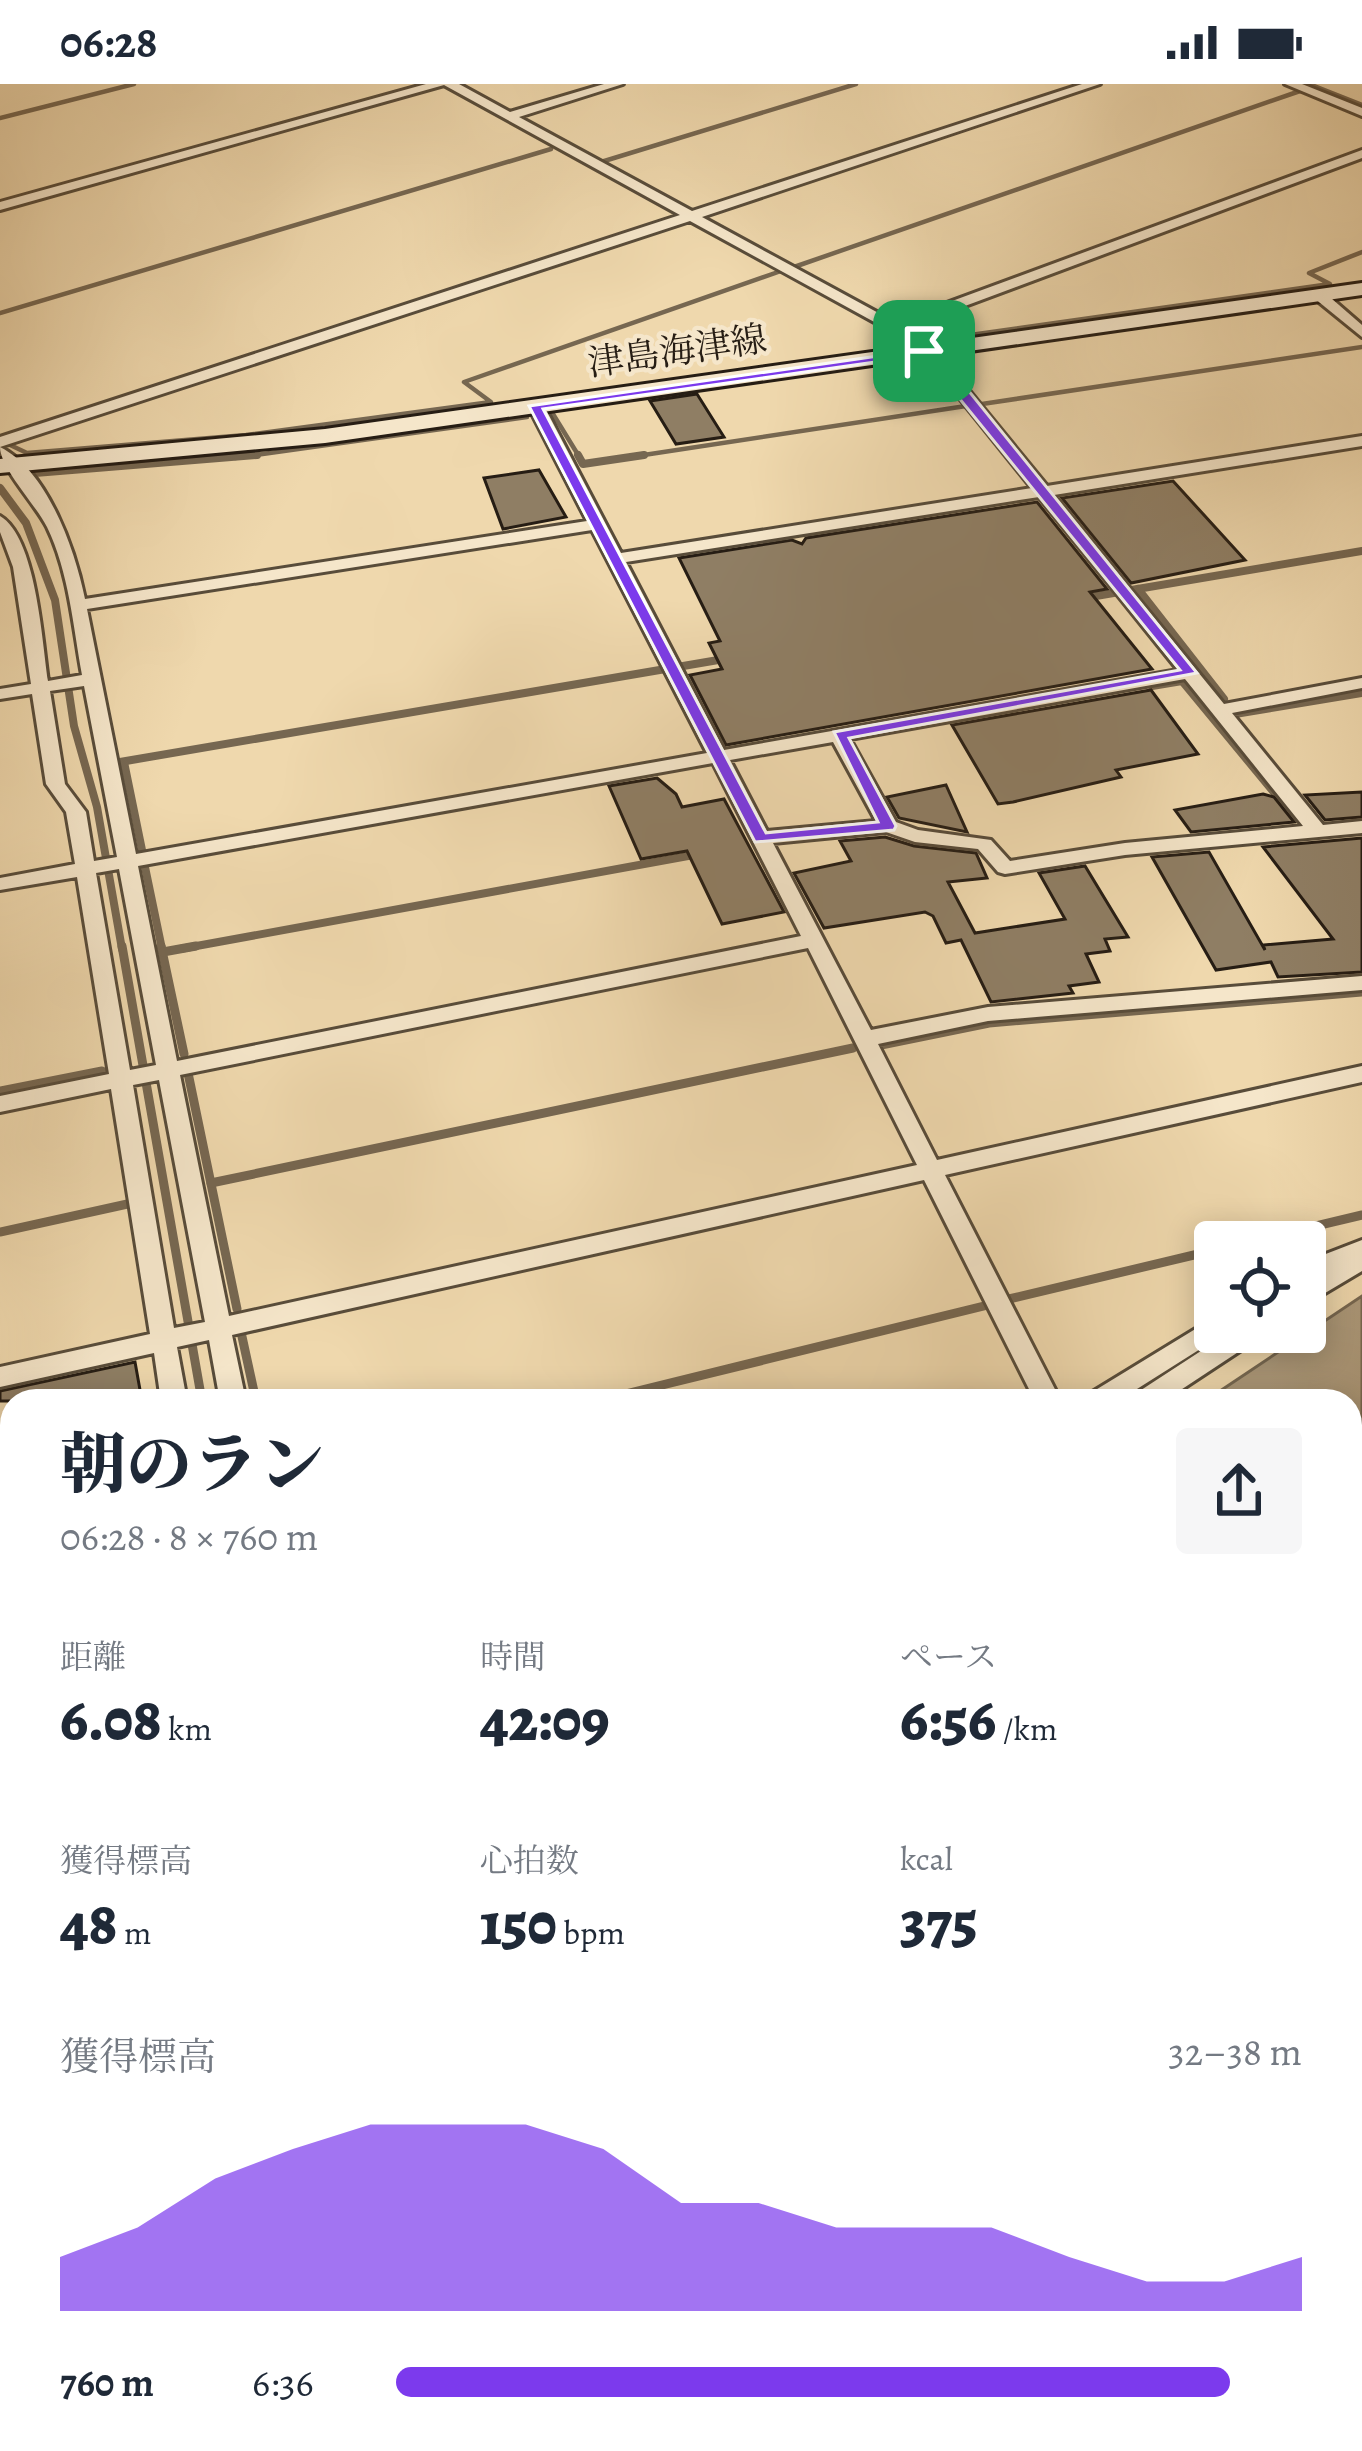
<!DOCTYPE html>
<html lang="ja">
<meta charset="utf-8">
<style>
body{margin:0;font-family:Alegreya,"Noto Serif JP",serif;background:#f6f6f7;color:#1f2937;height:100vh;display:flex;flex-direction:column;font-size:45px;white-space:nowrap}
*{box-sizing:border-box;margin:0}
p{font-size:39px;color:#747a83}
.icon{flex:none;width:66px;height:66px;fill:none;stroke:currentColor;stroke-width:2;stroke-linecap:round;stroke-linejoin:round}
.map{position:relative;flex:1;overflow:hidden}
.details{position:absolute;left:0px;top:1305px;width:1362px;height:1062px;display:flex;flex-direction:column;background:#fff;border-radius:36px 36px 0 0;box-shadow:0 6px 30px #0003}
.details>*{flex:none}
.tools{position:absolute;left:1194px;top:1137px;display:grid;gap:24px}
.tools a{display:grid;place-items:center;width:132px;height:132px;border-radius:12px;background:#fff;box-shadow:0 6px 30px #0003;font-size:60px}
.pin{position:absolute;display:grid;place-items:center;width:102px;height:102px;color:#fff;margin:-51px;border-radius:24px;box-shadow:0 6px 18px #0006}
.round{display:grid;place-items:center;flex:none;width:126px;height:126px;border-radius:12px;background:#f6f6f7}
.headline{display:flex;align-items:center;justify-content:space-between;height:204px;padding:0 60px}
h1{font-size:66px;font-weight:800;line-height:90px}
.metrics{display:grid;grid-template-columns:repeat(3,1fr);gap:18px;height:204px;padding:12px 60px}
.metrics div{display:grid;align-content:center}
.metrics b{font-size:60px;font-weight:800}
.metrics small{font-size:33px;font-weight:400}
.metrics p{font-size:33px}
.chart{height:336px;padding:24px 60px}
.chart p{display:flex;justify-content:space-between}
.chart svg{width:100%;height:216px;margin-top:12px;fill:#7c3aed;opacity:.7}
ul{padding:0 60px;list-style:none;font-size:39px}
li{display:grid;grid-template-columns:192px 144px 1fr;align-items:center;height:90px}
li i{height:30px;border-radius:15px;background:#7c3aed}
.status{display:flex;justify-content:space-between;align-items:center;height:84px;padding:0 60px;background:#fff;direction:ltr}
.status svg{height:33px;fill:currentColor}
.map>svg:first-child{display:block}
.water{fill:#ab9879;stroke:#766751;stroke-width:3}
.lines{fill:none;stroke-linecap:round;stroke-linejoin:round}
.stream-far3{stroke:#766751;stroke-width:4.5}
.stream-far2{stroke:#766751;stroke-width:8}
.stream-far1{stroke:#766751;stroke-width:9}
.stream{stroke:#766751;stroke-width:12}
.building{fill:#8f7e64;stroke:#261d14;stroke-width:3}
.street-casing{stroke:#584c3a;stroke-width:6}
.secondary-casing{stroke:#261d14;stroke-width:6}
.street{fill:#f5e6ca;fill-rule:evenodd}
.secondary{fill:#f5e6ca;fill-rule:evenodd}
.route{fill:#7c3aed;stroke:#fff;stroke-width:3;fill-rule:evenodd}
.labels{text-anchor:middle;stroke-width:9;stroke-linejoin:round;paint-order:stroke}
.far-street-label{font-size:36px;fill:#261d14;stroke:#f5e6ca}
</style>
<div class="status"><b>06:28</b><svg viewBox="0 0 49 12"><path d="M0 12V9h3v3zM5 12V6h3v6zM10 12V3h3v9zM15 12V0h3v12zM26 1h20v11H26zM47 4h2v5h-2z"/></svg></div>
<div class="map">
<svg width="1362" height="2367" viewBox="0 0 1362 2367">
<rect width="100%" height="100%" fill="#efd8ad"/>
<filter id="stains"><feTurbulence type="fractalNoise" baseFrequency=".00167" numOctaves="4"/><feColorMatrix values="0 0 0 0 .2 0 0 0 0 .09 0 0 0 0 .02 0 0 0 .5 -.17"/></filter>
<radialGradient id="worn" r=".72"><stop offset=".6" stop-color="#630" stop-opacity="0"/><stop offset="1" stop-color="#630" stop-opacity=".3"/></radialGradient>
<!-- water -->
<path class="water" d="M 1362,1212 L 1362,1473 L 1350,1477 L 1350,1317 L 1205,1317 Z"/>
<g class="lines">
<!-- stream-far3 -->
<g class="stream-far3">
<path d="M 1309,0 L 1362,21"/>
<path d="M 0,34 L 134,0"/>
<path d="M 601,78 L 856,0"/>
<path d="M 794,183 L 1300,7"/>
<path d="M 0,229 L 551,65"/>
<path d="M 942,255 L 1330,200 L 1309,189 L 1362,168"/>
<path d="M 982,320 L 1362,263"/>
<path d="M 553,330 L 580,374"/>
<path d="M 8,360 L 27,369 L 246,351 L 491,318 L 464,298 L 781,187"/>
<path d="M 235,374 L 527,333"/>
<path d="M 624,374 L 966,322"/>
</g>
<!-- stream-far2 -->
<g class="stream-far2">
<path d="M 578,371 L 583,380 L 644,371"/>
<path d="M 35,389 L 257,371"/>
<path d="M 0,404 L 26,439 L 55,516 L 74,642 L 97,723 L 122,865"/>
<path d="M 1138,505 L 1224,615"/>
<path d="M 1084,514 L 1362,467"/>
<path d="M 1152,602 L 1182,597 L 1296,735"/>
<path d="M 1235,630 L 1362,609"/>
<path d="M 120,678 L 730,574"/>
<path d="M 124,678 L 142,766"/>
<path d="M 145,783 L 162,865"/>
<path d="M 180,865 L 699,770"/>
</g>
<!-- stream-far1 -->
<g class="stream-far1">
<path d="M 122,862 L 202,1317"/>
<path d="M 161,862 L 184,970"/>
<path d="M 163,868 L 196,862"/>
<path d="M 881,961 L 989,939 L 1362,908"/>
<path d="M 188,989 L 237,1225"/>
<path d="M 0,1007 L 102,987"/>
<path d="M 211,1099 L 853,964"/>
<path d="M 0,1148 L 132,1119"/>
<path d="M 1249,1158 L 1362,1131"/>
<path d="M 1009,1215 L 1215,1166"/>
<path d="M 241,1248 L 256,1317"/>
<path d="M 597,1317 L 988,1221"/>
<path d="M 0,1448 L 12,1445"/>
</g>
<!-- stream -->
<g class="stream">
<path d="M 1350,1553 L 1362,1549"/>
<path d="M 0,1850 L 12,1847"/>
<path d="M 1350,1863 L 1362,1861"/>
<path d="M 0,2263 L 12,2260"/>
<path d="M 620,2355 L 620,2367"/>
</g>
</g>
<!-- building -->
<g class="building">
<path d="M 697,310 L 724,353 L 676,360 L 650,317 Z"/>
<path d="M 539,386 L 566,433 L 503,445 L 484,394 Z"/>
<path d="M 1173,397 L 1245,476 L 1131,499 L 1062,414 Z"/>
<path d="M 1037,418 L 1107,505 L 1090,508 L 1152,585 L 726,661 L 690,591 L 722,585 L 709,559 L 720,557 L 679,474 L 792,456 L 802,460 L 806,454 Z"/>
<path d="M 1151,606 L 1198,670 L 1116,686 L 1121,693 L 1013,718 L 998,720 L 952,641 Z"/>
<path d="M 657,694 L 676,710 L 682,723 L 724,715 L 784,828 L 722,840 L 687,767 L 641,775 L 609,702 Z"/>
<path d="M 946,701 L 967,748 L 899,734 L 887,713 Z"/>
<path d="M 1362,708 L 1362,733 L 1325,736 L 1305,711 Z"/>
<path d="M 1263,710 L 1274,713 L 1294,738 L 1191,748 L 1175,726 Z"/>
<path d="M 885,753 L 914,762 L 976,769 L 987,794 L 948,798 L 975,849 L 1065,835 L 1039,789 L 1085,782 L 1128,853 L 1105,855 L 1110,867 L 1086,870 L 1099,898 L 1069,902 L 1073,909 L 991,918 L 961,856 L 946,859 L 933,832 L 925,828 L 824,844 L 794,789 L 851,777 L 840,757 Z"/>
<path d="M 1362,754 L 1362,888 L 1278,893 L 1271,878 L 1216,886 L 1152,773 L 1209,768 L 1265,866 L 1263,861 L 1333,855 L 1263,763 Z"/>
<path d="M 135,1278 L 142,1317 L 0,1317 L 0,1307 Z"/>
</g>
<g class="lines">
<!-- street casing -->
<g class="street-casing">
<g id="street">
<path d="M 426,0 L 459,0 L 510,28 L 604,0 L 623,0 L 519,33 L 692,127 L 1082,0 L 1100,0 L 702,133 L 895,238 L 1362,66 L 1362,74 L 906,244 L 934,264 L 1047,402 L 1362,352 L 1362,362 L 1054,411 L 1224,620 L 1362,594 L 1362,604 L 1232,629 L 1323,741 L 1362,737 L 1362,749 L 1125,771 L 1005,790 L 998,788 L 978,765 L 915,758 L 886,748 L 773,759 L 871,946 L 988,923 L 1362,892 L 1362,906 L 988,937 L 878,960 L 937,1076 L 1362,982 L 1362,998 L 945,1091 L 1061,1317 L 1035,1317 L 924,1096 L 232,1251 L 246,1317 L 220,1317 L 209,1256 L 177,1263 L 187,1317 L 161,1317 L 154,1269 L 0,1303 L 0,1283 L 150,1250 L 111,1005 L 0,1028 L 0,1012 L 109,990 L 77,793 L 0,806 L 0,794 L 75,780 L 66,728 L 46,700 L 32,610 L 0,615 L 0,605 L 31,600 L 13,483 L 0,448 L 0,432 C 36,453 42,556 48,597 L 82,591 C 73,542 69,488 47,443 C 36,421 0,384 0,363 C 48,387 75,466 85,515 L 587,437 L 528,322 L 536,317 L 544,322 L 621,469 L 1032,404 L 925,271 L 919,270 L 909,257 L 690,137 L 0,363 L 0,353 L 680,131 L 444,1 L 0,126 L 0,118 ZM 1039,413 L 1178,586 L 724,666 L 626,478 ZM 592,446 L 707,669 L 136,770 L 87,525 ZM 1185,595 L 1303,742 L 1125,759 L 1010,777 L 991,756 L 918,746 L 896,738 L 850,655 ZM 84,602 L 117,773 L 94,777 L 86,728 L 65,700 L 50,607 ZM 833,658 L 876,737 L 767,747 L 730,676 ZM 713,679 L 801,852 L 177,977 L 138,782 ZM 119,785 L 156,981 L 130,986 L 96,789 ZM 808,864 L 917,1081 L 229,1232 L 180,991 ZM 159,996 L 205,1238 L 174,1244 L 133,1001 Z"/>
<path d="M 1285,0 L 1302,0 L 1362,24 L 1362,32 Z"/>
<path d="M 1314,208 L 1324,208 L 1362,241 L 1362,253 L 1314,214 Z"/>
<path d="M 1362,1156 L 1362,1187 L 1305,1221 L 1305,1200 L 1313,1195 L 1305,1197 L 1305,1178 Z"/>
<path d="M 1215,1233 L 1215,1248 L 1224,1250 L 1118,1317 L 1085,1317 L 1089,1310 Z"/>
<path d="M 1230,1248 L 1261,1248 L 1258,1255 L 1164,1317 L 1131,1317 L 1135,1310 Z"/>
<path d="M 1362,1500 L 1362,1524 L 1350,1528 L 1350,1504 Z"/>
<path d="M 12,1623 L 12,1649 L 0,1653 L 0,1627 Z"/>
<path d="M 1362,1823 L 1362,1853 L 1350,1854 L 1350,1824 Z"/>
<rect x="628" y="2355" width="36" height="12"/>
<path d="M 872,2355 L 908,2355 L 906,2367 L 870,2367 Z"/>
</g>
</g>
<!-- secondary casing -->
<g class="secondary-casing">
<g id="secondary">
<path d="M 1362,199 L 1362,211 L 325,359 L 0,389 L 0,375 L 325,345 Z"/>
<path d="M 1362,2140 L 1362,2192 L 1350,2194 L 1350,2142 Z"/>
<path d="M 12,2192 L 12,2244 L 0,2246 L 0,2194 Z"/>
</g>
</g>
<!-- street -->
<use href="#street" class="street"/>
<!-- secondary -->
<use href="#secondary" class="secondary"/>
</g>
<!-- route -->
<path class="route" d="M 934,264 L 1197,589 L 849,654 L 896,742 L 894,746 L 755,758 L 529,322 ZM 924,271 L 1180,586 L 834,648 L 878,738 L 766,749 L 543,325 Z"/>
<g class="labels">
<!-- far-street labels -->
<g class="far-street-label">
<text transform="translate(677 266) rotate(-8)" y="13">津島海津線</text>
</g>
</g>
<rect width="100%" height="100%" filter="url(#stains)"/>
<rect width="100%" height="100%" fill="url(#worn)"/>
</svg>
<div class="tools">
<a><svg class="icon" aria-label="locate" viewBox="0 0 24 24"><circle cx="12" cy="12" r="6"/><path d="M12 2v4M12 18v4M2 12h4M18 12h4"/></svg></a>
</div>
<div class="pin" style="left:924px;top:267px;background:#1e9e55"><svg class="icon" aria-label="arrive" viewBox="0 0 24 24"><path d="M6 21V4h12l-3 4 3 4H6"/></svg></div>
<section class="details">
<div class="headline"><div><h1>朝のラン</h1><p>06:28 · 8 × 760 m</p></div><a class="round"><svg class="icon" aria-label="share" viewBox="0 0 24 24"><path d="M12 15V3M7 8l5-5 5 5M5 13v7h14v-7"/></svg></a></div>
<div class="metrics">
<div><p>距離</p><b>6.08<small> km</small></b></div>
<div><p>時間</p><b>42:09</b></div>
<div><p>ペース</p><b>6:56<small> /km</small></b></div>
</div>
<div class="metrics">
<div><p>獲得標高</p><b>48<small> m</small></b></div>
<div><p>心拍数</p><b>150<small> bpm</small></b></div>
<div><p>kcal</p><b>375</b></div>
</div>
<div class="chart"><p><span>獲得標高</span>32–38 m</p>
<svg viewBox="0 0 160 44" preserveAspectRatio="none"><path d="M0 44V33L10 27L20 17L30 11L40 6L50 6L60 6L70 11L80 22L90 22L100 27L110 27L120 27L130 33L140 38L150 38L160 33V44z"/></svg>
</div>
<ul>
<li><b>760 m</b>6:36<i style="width:92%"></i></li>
</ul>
</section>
</div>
